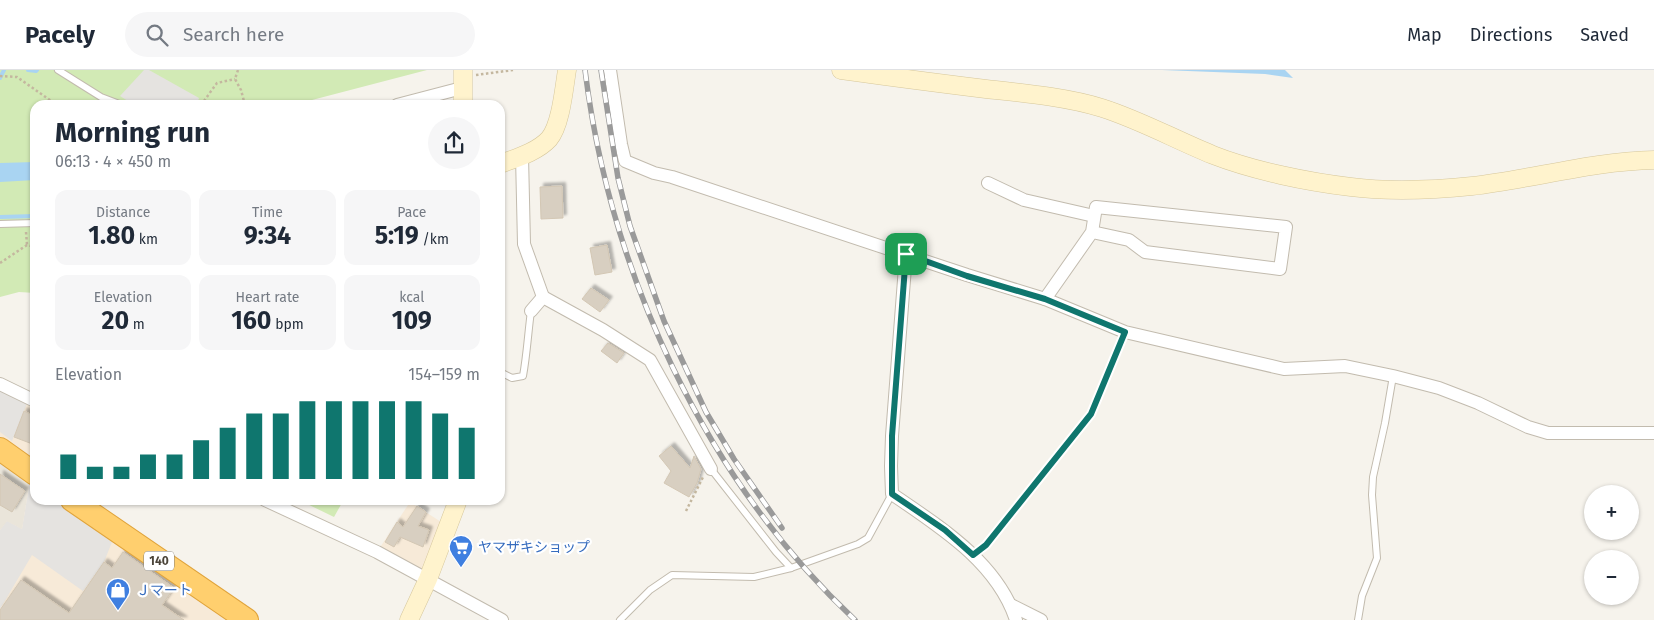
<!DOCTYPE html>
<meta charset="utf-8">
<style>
body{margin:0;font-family:"Fira Sans","Noto Sans JP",sans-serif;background:#f6f6f7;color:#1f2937;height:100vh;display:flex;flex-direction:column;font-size:19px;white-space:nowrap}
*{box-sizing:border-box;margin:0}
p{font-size:16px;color:#747a83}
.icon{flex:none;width:28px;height:28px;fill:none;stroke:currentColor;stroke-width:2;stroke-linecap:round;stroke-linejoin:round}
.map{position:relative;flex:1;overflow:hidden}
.panel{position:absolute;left:30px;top:30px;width:475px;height:405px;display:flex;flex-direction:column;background:#fff;border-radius:15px;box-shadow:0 1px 4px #0004}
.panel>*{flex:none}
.controls{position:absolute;left:1584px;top:415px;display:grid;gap:10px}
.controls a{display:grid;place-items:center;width:55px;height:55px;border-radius:50%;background:#fff;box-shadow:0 1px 4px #0004;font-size:25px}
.pin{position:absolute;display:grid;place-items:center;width:42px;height:42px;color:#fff;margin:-21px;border-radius:10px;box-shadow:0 2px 8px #0006}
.round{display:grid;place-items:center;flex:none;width:52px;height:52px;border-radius:26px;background:#f6f6f7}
.headline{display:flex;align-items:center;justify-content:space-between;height:85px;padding:0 25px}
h1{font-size:28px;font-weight:700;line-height:38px}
.metrics{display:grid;grid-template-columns:repeat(3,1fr);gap:8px;height:85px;padding:5px 25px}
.metrics div{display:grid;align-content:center;border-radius:12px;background:#f6f6f7;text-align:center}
.metrics b{font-size:25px;font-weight:700}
.metrics small{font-size:14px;font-weight:400}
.metrics p{font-size:14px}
.chart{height:140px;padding:10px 25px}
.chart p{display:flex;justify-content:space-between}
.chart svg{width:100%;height:90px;margin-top:5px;stroke:#0f766e;stroke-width:6}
header{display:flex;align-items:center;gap:30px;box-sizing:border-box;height:70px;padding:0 25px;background:#fff;border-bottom:1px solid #e0e1e3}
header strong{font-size:24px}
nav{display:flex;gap:28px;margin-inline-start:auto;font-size:18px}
.search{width:350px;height:45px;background:#f6f6f7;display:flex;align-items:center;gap:12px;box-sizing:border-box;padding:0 18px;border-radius:28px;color:#747a83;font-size:19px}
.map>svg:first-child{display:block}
.residential{fill:#eae5da}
.commercial{fill:#f7ead8}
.green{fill:#d2eab5}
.parking{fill:#e5e3e0}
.water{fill:#a9d4f2}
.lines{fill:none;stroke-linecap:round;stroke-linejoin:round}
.stream{stroke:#a9d4f2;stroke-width:4}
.building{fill:#d8cfc1;stroke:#d3c7b4;filter:url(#shadow)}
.lane-casing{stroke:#c2bbae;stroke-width:8}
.street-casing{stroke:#c2bbae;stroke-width:14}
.secondary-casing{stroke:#d6c79b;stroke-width:19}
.highway-casing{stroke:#e0a43c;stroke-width:24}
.path{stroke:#c4b79f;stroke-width:2.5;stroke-dasharray:2.5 2.5;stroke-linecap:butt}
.lane{stroke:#fff;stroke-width:6}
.street{stroke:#fff;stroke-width:12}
.secondary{stroke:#fff3cd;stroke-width:18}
.highway{stroke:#ffcf6e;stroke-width:22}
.rail-casing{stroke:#9a9a9a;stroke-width:5.5}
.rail{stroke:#fff;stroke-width:4;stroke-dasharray:11;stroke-linecap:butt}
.route-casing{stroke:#fff;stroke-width:10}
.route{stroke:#0f766e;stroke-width:6}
.labels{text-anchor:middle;stroke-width:4.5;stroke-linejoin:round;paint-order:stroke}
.shield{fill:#fff;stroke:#817c74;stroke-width:1}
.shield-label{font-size:12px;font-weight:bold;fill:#4b4439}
.shop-label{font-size:14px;fill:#366cbe;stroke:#fff;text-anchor:start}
</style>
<header>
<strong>Pacely</strong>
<div class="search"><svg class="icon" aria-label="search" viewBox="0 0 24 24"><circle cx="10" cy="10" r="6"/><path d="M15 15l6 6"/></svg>Search here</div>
<nav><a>Map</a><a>Directions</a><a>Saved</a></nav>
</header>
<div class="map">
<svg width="1654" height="550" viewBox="0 0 1654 550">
<defs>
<filter id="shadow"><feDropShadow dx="3.5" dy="-3.5" stdDeviation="1" flood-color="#0004"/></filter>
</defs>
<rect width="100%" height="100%" fill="#f6f3ec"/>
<!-- residential -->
<path class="residential" d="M 0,393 L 30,410 L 22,460 L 0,460 Z"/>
<!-- commercial -->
<g class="commercial">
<path d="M 0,314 L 35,331 L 35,404 L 0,379 Z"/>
<path d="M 30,410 L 35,430 L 58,430 L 231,550 L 0,550 L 0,460 L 7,451 L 22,459 Z"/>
<path d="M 410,432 L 449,457 L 428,509 L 377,482 Z"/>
</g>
<!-- green -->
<g class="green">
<path d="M 0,0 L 427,0 L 312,30 L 312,35 L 35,35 L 35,223 L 19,222 L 0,227 Z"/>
<path d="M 299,430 L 342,430 L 343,431 L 334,447 Z"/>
</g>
<!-- parking -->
<g class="parking">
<path d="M 144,0 L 149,0 L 199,28 L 197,35 L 134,35 L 120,26 Z"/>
<path d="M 0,318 L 28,331 L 12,371 L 0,362 Z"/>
<path d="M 30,410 L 35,414 L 35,430 L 56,430 L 112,472 L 104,492 L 83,521 L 32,485 L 0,539 L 0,460 L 7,451 L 22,459 Z"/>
</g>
<!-- water -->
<g class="water">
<path d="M 1162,0 L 1285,0 L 1293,8 L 1265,4 Z"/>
<path d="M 35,92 L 35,110 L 0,112 L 0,93 Z"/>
</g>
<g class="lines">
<!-- stream -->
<g class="stream">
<path d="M 28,0 L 36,1 L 37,0"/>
<path d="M 0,8 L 4,0"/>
<path d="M 0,147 L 35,146"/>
</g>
</g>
<!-- building -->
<g class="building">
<path d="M 562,116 L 563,148 L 541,149 L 540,117 Z"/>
<path d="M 607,175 L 612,202 L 595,205 L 590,178 Z"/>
<path d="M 591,218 L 609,230 L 600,242 L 582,229 Z"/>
<path d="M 608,273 L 624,283 L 617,293 L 601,281 Z"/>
<path d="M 24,341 L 35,346 L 35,375 L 14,367 Z"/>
<path d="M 671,376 L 690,398 L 694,386 L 701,399 L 697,413 L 689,427 L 664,413 L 671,401 L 659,386 Z"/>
<path d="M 0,404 L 25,421 L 12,442 L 0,435 Z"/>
<path d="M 417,436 L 426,442 L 418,456 L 429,460 L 423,477 L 400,467 L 394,477 L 385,472 L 397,452 L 403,457 Z"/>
<path d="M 123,482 L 174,518 L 162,535 L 184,550 L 0,550 L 0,540 L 21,510 L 69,543 L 104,492 L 112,498 Z"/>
</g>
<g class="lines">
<!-- lane casing -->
<g class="lane-casing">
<g id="lane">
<path d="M 58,0 L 101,27 L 122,35"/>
<path d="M 0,154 L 35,153"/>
<path d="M 500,302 L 512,308 L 523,306 C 527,284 528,263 531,241"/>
<path d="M 711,399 L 776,482 L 791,498"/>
<path d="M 973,485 L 986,475 L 1091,344 L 1125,262"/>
<path d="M 620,550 L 650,520 L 672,505 L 754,507 L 791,498 L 858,474 L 868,468 L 892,424"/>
<path d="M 1358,550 L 1362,526 L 1377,488 L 1372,425 L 1373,407 L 1385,353 L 1393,306"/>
</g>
</g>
<!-- street casing -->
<g class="street-casing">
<g id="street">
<path d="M 610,0 L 621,74 L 625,91 L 654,103 L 672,107 L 967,205 L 1045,229 L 1125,262 L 1284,299 L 1345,296 L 1393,306 L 1439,318 L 1478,333 L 1528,357 L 1548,363 L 1654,363"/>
<path d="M 397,35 L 462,18"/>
<path d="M 522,86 L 524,174 L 543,227"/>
<path d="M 988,113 L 1024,130 L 1094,146"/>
<path d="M 906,184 L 892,366 L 891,396 L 892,424 C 940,457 997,492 1016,550"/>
<path d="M 1045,229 L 1092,162 L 1096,137 L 1286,157 L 1280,199 L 1145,182 L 1129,170 L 1092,162"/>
<path d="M 531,241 L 543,227 L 603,260 L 650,290 L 711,399"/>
<path d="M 0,314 L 35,331"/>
<path d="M 265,430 L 377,482 L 502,550"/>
<path d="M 1011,535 L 1041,550"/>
</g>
</g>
<!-- secondary casing -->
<g class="secondary-casing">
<g id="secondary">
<path d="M 463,0 L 463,35"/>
<path d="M 841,0 C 890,7 938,13 986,19 C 1023,23 1067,27 1102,38 C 1140,50 1176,70 1213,85 C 1254,101 1308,112 1351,117 C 1391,122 1433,120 1472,116 C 1533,109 1593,91 1654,90"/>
<path d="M 500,94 C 516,88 537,82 549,69 C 561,55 564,18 567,0"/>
<path d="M 409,550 L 428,509 L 458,430"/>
</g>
</g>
<!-- highway casing -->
<g class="highway-casing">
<g id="highway">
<path d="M 0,379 L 35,404"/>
<path d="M 72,430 L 247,550"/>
</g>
</g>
<!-- path -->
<g class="path">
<path d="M 238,0 L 235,9 L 241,20 L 245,35"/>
<path d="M 476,5 L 513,0"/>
<path d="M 0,6 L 17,7 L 57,35"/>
<path d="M 85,35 L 93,31"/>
<path d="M 201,35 L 217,13 L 235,9"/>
<path d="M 26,162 L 27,175"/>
<path d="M 0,193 L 27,175 L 35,177"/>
<path d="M 686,441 L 703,407"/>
</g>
<!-- lane -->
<use href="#lane" class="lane"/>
<!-- street -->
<use href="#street" class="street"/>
<!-- secondary -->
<use href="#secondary" class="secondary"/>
<!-- highway -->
<use href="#highway" class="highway"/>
<!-- rail casing -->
<g class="rail-casing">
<g id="rail">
<path d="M 585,0 C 610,203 705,409 855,550"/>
<path d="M 601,0 L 618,108 L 630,156 L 664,251 L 706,342 L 734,389 L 782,458"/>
</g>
</g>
<!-- rail -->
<use href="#rail" class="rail"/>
</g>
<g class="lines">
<!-- route casing -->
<g class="route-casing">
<path id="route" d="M 906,184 L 967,206 L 1045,229 L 1125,262 L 1091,344 L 986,475 L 973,485 L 945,460 L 892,424 L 892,366 Z"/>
</g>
<!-- route -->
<use href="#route" class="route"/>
</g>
<!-- icons -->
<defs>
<g id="supermarket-pin" transform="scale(1.25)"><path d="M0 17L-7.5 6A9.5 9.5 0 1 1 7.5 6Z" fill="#3f7fe0" stroke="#fff"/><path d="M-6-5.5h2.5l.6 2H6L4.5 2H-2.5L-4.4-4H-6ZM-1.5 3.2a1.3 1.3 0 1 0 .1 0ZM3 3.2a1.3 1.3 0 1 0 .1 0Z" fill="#fff"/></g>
<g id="shop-pin" transform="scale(1.25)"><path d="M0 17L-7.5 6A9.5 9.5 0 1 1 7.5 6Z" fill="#3f7fe0" stroke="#fff"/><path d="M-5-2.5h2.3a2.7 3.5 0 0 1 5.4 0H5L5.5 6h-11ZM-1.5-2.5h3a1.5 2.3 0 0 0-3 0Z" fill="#fff"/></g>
</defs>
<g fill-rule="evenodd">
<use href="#supermarket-pin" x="461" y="477"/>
<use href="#shop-pin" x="118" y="520"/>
</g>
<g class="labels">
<!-- shield labels -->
<rect class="shield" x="144" y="481.5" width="30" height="19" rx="4"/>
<g class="shield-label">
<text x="159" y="495">140</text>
</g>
<!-- shop labels -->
<g class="shop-label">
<text x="478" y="482">ヤマザキショップ</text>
<text x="136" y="525">Ｊマート</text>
</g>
</g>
</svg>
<div class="controls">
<a>+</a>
<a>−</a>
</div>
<div class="pin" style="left:906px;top:184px;background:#1e9e55"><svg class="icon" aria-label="arrive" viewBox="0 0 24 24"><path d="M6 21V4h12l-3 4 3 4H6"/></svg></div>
<section class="panel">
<div class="headline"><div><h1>Morning run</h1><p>06:13 · 4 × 450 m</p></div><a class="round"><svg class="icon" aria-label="share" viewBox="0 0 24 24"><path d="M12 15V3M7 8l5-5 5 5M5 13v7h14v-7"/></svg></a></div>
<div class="metrics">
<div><p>Distance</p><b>1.80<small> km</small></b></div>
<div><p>Time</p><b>9:34</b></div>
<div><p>Pace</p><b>5:19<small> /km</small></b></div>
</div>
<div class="metrics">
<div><p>Elevation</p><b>20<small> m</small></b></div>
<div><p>Heart rate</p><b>160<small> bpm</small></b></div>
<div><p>kcal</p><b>109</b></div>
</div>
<div class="chart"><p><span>Elevation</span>154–159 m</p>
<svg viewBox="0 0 160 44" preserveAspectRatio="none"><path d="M5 44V32M15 44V38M25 44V38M35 44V32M45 44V32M55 44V25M65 44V19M75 44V12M85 44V12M95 44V6M105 44V6M115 44V6M125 44V6M135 44V6M145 44V12M155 44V19"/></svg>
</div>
</section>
</div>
